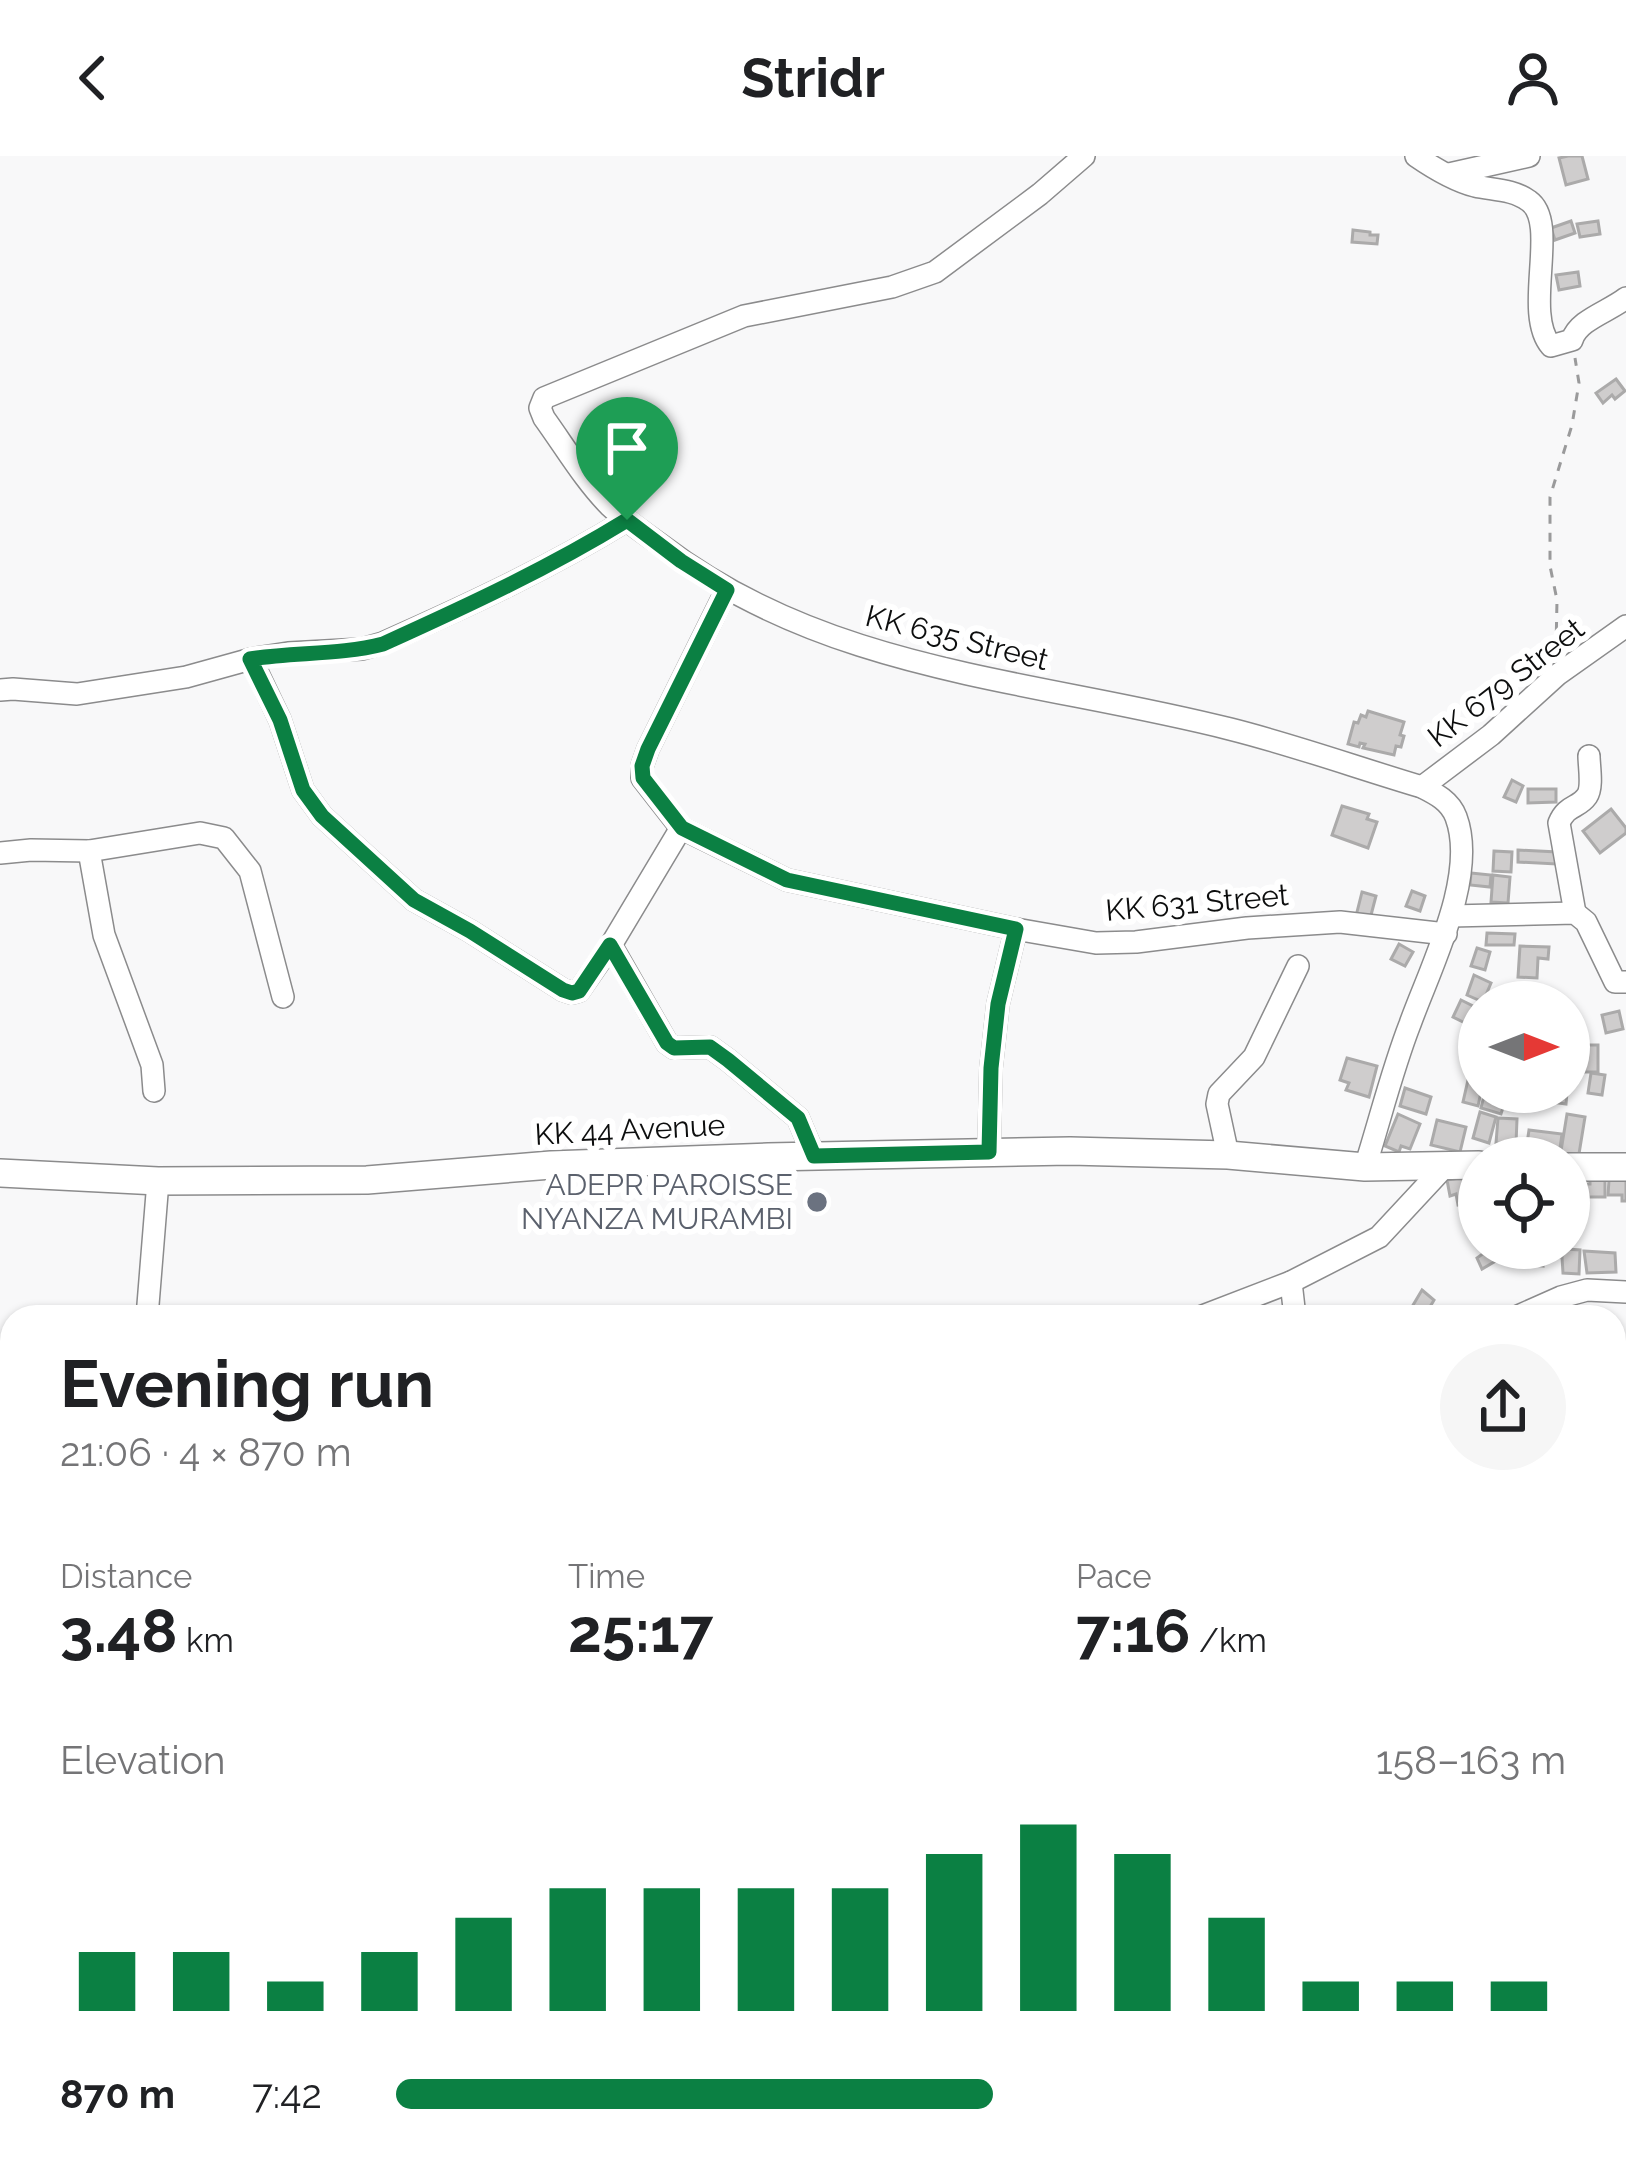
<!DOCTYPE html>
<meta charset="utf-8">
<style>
body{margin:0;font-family:Raleway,sans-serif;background:#f6f6f6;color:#202124;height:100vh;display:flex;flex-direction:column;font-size:45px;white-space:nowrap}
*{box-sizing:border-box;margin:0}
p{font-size:39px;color:#757577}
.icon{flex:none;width:66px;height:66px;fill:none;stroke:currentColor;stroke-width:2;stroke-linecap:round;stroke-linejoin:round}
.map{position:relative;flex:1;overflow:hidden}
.details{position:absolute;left:0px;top:1149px;width:1626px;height:858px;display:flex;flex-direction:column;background:#fff;border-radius:36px 36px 0 0;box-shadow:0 3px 9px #0004}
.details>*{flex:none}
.needle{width:78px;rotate:90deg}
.controls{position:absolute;left:1458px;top:825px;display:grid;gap:24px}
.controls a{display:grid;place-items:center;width:132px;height:132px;border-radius:50%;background:#fff;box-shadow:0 3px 9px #0004;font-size:60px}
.pin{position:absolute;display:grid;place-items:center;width:102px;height:102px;color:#fff;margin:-123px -51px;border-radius:50% 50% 50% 0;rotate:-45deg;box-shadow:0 0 12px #0007}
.pin .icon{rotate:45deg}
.round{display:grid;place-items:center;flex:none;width:126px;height:126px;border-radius:63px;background:#f6f6f6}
.overview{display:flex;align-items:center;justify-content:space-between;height:204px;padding:0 60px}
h1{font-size:66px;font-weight:700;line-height:90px}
.stats{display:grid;grid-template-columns:repeat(3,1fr);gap:18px;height:204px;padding:12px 60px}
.stats div{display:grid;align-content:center}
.stats b{font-size:60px;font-weight:700}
.stats small{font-size:33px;font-weight:400}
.stats p{font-size:33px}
.chart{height:336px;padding:24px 60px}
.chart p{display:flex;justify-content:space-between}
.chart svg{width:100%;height:216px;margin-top:12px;stroke:#0b8043;stroke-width:6}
ul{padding:0 60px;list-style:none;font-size:39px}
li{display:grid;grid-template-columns:192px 144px 1fr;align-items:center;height:90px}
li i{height:30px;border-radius:15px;background:#0b8043}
header{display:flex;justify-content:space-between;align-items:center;height:156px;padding:0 60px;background:#fff;font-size:54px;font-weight:700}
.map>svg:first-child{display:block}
.building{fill:#cfcdcd;stroke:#abaaaa;stroke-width:3}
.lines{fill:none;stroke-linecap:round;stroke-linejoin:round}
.minor-casing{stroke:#8b8b8c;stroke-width:24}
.secondary-casing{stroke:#8b8b8c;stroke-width:30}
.path{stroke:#9a9a9b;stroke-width:3;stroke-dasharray:9 9;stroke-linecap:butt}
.minor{stroke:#fff;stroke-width:21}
.secondary{stroke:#fff;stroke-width:27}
.route-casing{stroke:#fff;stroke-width:24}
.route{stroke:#0b8043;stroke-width:15}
.worship-dot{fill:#6b7280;stroke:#fff;stroke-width:4.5}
.labels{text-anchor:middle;stroke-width:12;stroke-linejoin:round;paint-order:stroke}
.street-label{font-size:30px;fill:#0d0e0e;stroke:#fff}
.worship-label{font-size:30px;fill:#5b616d;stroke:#fff;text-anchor:end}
</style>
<header><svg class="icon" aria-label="back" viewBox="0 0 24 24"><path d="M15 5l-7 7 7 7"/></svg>Stridr<svg class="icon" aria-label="person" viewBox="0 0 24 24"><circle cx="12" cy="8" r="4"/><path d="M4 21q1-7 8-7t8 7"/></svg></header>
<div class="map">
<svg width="1626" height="2007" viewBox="0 0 1626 2007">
<rect width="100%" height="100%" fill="#f8f8f9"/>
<!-- building -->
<g class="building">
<path d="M 1568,0 L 1582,0 L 1588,23 L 1566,29 L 1559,2 Z"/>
<path d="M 1571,65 L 1575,77 L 1555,84 L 1551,72 Z"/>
<path d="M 1598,65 L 1600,78 L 1580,81 L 1577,68 Z"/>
<path d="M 1353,74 L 1370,76 L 1370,79 L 1378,79 L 1377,88 L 1352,86 Z"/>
<path d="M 1578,116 L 1580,130 L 1559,134 L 1556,119 Z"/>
<path d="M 1616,223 L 1625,235 L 1615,243 L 1612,239 L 1603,247 L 1596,237 Z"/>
<path d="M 1368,555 L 1404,566 L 1400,579 L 1404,580 L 1401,591 L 1396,590 L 1394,599 L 1363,592 L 1365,588 L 1360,587 L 1359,591 L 1348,588 L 1354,566 L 1358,567 L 1361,559 L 1366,561 Z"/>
<path d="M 1512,624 L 1523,630 L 1516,646 L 1504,641 Z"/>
<path d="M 1528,633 L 1556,633 L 1556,646 L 1528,647 Z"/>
<path d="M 1342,650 L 1369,658 L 1367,663 L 1377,666 L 1368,692 L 1332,679 Z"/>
<path d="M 1611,653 L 1626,672 L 1626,677 L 1600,697 L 1583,675 Z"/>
<path d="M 1518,694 L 1557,696 L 1556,708 L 1518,706 Z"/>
<path d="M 1494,695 L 1512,696 L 1511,716 L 1493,715 Z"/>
<path d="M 1471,717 L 1491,719 L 1490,731 L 1470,729 Z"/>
<path d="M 1493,719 L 1510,721 L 1508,747 L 1491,746 Z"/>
<path d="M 1412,735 L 1425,740 L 1420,755 L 1406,750 Z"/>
<path d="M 1362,736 L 1376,740 L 1370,763 L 1356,760 Z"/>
<path d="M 1487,777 L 1515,778 L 1514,789 L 1486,789 Z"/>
<path d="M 1399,788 L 1413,796 L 1405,810 L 1391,803 Z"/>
<path d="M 1520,790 L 1549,791 L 1548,803 L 1538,802 L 1537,822 L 1518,821 Z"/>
<path d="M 1477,792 L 1490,796 L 1485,814 L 1471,810 Z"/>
<path d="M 1474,819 L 1491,827 L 1483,846 L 1467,839 Z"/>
<path d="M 1461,844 L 1475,851 L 1467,868 L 1453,861 Z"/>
<path d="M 1619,855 L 1623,873 L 1606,877 L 1602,859 Z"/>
<path d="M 1581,889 L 1598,889 L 1598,916 L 1580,916 Z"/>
<path d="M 1347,902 L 1377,910 L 1369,941 L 1346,934 L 1349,927 L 1340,924 Z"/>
<path d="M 1591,917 L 1605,919 L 1602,939 L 1588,937 Z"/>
<path d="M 1468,924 L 1479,926 L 1481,936 L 1478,950 L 1463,946 Z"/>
<path d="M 1405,932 L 1431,941 L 1426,958 L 1400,950 Z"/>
<path d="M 1545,936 L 1567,936 L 1566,948 L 1544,945 Z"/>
<path d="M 1484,940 L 1505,945 L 1501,958 L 1481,952 Z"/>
<path d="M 1480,956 L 1496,961 L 1489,987 L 1473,982 Z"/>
<path d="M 1398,958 L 1420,968 L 1410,993 L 1401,990 L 1399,996 L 1385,990 Z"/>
<path d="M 1567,958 L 1585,961 L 1578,1004 L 1560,1001 Z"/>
<path d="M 1498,962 L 1517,963 L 1516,988 L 1496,987 Z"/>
<path d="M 1437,964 L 1466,971 L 1460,996 L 1431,989 Z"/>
<path d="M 1529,974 L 1562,978 L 1559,999 L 1526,994 Z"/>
<path d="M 1479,1019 L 1479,1045 L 1458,1049 L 1456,1038 L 1450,1040 L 1447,1024 Z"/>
<path d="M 1590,1024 L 1605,1024 L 1605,1041 L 1572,1041 L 1572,1028 L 1590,1028 Z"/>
<path d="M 1609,1024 L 1626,1024 L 1626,1045 L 1622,1045 L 1622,1039 L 1608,1039 Z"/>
<path d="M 1484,1092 L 1496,1092 L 1499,1103 L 1482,1113 L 1477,1102 L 1484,1097 Z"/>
<path d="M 1523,1092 L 1542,1092 L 1543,1110 L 1523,1108 Z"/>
<path d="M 1552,1092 L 1580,1094 L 1579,1118 L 1563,1117 L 1562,1101 L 1553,1101 Z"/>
<path d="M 1584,1095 L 1615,1097 L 1616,1116 L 1587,1117 Z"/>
<path d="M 1422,1134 L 1434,1144 L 1424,1161 L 1406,1161 Z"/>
<path d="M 1214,1995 L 1237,1995 L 1235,2007 L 1212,2007 Z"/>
</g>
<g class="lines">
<!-- minor casing -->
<g class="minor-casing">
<g id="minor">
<path d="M 1084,0 L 1040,38 L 935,116 L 892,131 L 744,160 L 544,242 L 540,252 L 544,262 C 565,291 585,325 610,350 C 625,364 644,377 661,389 C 829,517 1033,523 1230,573 C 1294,589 1358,612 1422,631 C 1436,638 1450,645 1456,661 C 1478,720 1430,812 1410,868 C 1392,914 1380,964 1365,1011"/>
<path d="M 1416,0 C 1432,11 1456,25 1475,30 C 1493,34 1513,33 1529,45 C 1560,67 1522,156 1551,190 L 1572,184 C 1578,164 1608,156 1626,142"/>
<path d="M 1449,18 L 1529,0"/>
<path d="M 727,433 L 648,593 L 642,610 L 642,622 L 681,672 L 787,724 L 1016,773 L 1096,787 L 1136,786 L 1247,772 L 1340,766 L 1446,778"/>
<path d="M 251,503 L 280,564 L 303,634 L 322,660 L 414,744 L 470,775 L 563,834 L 572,837 L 579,835 L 611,789 L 681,672"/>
<path d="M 0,534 L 13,533 L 77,538 L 186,521 L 251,503 L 288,497 L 362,493 L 383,487 C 467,450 549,412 627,364"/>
<path d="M 1422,631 L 1491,579 L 1557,519 L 1626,470"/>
<path d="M 89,695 L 104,779 L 152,909 L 154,935"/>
<path d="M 0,697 L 31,694 L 89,695 L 200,677 L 224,682 L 250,715 L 283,841"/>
<path d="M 1575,757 L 1559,667 C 1567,648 1578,653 1587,640 C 1593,631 1589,610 1589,600"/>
<path d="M 1451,760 L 1575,757 L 1586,766 L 1615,826 L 1626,826"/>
<path d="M 611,789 L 667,887 L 674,892 L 710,891 L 728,904 L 798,962 L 814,1000"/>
<path d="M 989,996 L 991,912 L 998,848 L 1016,773"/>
<path d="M 1228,999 L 1217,948 L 1219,938 L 1254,901 L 1298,810"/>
<path d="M 1291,1126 L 1295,1161"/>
<path d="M 147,1161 L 158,1025"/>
<path d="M 1200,1161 L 1291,1126 L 1379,1081 L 1446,1009"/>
<path d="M 1516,1161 L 1561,1141 L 1587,1134 L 1626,1136"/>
<path d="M 1614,1334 L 1626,1340"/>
<path d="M 0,1396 L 12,1390"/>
<path d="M 0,1466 L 12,1493"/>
<path d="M 1614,1759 L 1626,1768"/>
<path d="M 1614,1799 L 1626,1824"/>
<path d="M 1098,2007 L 1100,1995"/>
<path d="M 1275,2007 L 1277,1995"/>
</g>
</g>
<!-- secondary casing -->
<g class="secondary-casing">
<g id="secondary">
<path d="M 1569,1011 L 1626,1011"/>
<path d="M 0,1017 L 158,1025 L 367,1024 L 551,1009 L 768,1001 L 1070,995 L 1228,999 L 1365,1011 L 1479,1009"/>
</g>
</g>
<!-- path -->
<g class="path">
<path d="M 1556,493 L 1557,444 L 1550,410 L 1550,341 L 1572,269 L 1579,227 L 1575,202"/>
<path d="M 0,1956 L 6,1931 L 12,1929"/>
<path d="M 359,1995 L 361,2007"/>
</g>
<!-- minor -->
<use href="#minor" class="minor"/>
<!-- secondary -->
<use href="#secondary" class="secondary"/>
</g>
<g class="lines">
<!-- route casing -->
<g class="route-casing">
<path id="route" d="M 627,364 L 681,405 L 727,434 L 648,593 L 642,610 L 643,622 L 682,672 L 787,724 L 1016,773 L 998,848 L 991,912 L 989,996 L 814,1000 L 798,962 L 728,904 L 710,891 L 674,892 L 667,887 L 610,789 L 579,835 L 572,837 L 563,834 L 470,775 L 414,744 L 322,660 L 303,634 L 280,564 L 250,503 C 294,496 341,499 383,488 C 467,450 549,412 627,364 Z"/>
</g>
<!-- route -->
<use href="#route" class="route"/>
</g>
<!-- markers -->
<circle class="worship-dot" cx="817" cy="1046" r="12"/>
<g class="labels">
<!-- street labels -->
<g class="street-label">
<text transform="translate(957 482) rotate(14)" y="10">KK 635 Street</text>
<text transform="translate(1506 527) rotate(-38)" y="10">KK 679 Street</text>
<text transform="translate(1197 747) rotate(-5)" y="10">KK 631 Street</text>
<text transform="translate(630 974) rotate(-3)" y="10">KK 44 Avenue</text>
</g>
<!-- worship labels -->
<g class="worship-label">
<text x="793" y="1039">ADEPR PAROISSE<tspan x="793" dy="34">NYANZA MURAMBI</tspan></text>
</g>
</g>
</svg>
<div class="controls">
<a><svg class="needle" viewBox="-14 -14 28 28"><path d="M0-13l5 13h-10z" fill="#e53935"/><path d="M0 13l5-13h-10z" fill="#757577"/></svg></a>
<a><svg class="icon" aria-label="locate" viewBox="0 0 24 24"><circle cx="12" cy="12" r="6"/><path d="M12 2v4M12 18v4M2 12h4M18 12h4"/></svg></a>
</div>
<div class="pin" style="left:627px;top:364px;background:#1e9e55"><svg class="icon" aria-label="arrive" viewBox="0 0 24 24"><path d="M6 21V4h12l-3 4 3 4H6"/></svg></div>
<section class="details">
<div class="overview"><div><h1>Evening run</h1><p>21:06 · 4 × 870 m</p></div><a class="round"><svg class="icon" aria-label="share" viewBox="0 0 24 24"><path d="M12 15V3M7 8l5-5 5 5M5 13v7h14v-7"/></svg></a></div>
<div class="stats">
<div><p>Distance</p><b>3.48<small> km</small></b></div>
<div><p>Time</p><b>25:17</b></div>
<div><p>Pace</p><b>7:16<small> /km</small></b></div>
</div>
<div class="chart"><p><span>Elevation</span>158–163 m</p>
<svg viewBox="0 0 160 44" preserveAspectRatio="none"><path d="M5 44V32M15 44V32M25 44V38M35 44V32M45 44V25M55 44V19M65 44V19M75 44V19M85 44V19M95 44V12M105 44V6M115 44V12M125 44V25M135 44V38M145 44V38M155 44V38"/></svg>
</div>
<ul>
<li><b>870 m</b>7:42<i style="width:51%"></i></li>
</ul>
</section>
</div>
